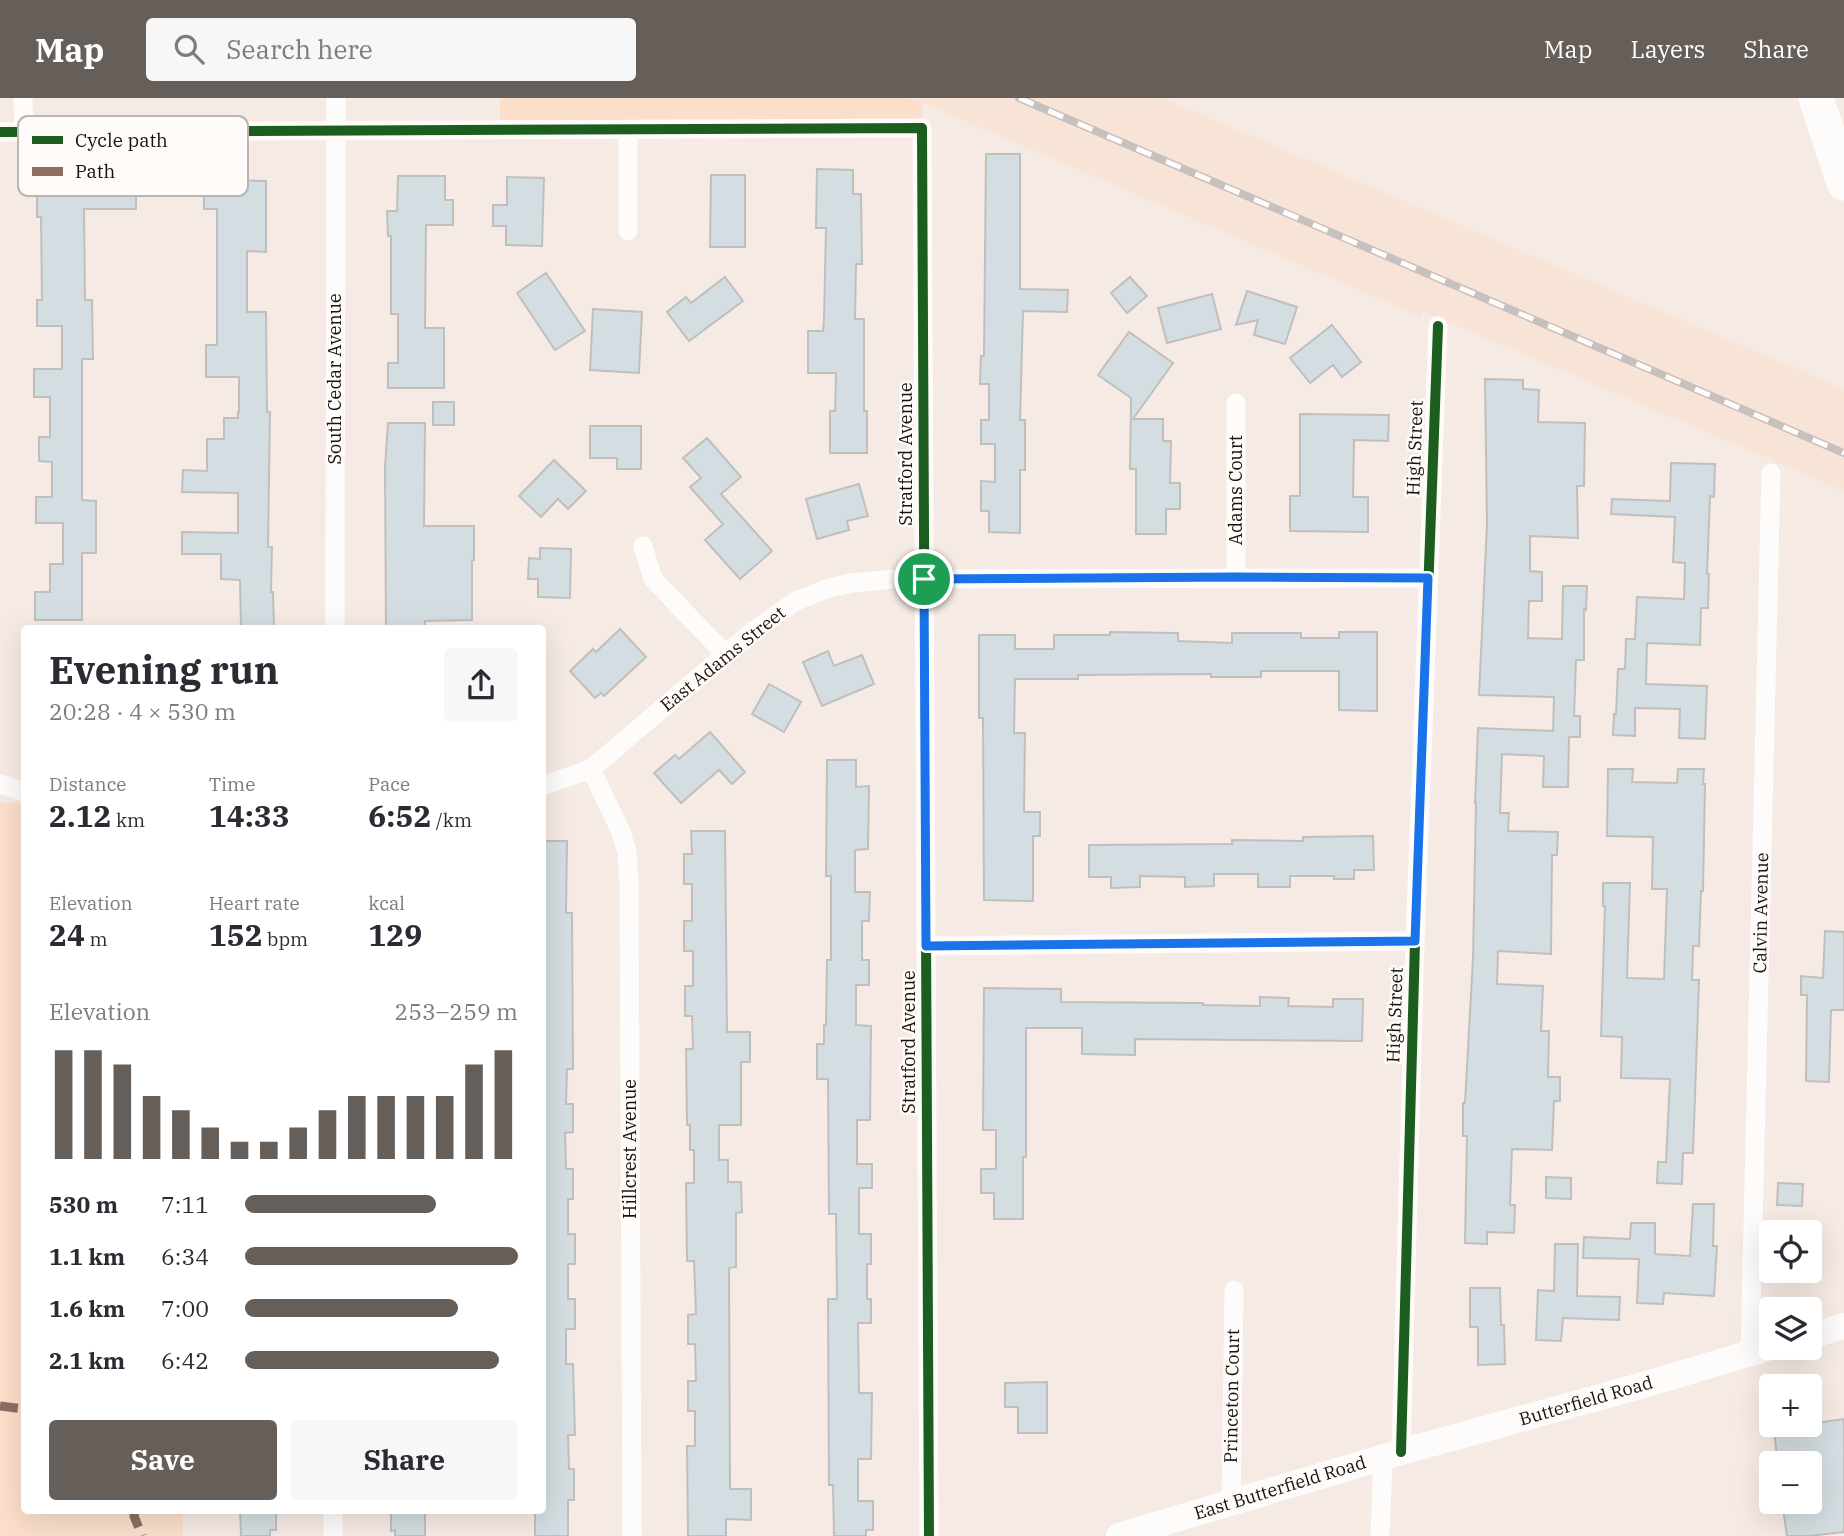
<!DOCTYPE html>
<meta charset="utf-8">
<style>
body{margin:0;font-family:"IBM Plex Serif",serif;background:#f7f7f7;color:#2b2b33;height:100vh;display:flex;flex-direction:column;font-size:26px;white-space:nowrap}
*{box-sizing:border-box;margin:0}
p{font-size:23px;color:#7c7c81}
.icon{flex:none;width:38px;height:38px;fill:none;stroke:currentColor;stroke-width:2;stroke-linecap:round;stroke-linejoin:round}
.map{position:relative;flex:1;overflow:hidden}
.side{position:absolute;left:21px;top:527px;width:525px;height:889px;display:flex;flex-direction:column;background:#fff;border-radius:7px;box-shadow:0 7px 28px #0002}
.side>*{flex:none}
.tools{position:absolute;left:1759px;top:1122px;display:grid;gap:14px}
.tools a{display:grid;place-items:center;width:63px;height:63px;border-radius:7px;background:#fff;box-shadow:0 7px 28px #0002;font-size:35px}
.pin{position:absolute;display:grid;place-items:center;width:60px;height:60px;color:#fff;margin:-30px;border:4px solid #fff;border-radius:50%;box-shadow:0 2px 7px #0007}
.round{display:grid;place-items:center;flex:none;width:74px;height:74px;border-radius:7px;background:#f7f7f7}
.head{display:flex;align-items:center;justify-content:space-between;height:119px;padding:0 28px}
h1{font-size:38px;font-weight:800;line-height:52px}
.figures{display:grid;grid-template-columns:repeat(3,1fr);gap:10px;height:119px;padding:7px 28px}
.figures div{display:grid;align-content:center}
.figures b{font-size:30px;font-weight:800}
.figures small{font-size:19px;font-weight:400}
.figures p{font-size:19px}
.chart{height:196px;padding:14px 28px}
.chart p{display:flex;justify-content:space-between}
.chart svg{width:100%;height:126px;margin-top:7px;stroke:#665e58;stroke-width:6}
.primary-button{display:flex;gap:14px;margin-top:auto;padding:14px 28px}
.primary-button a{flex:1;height:80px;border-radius:7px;background:#665e58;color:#fff;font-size:28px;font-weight:800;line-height:80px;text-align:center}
.primary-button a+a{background:#f7f7f7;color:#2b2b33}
ul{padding:0 28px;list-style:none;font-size:23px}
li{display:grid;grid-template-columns:112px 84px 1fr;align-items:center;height:52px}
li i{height:18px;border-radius:9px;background:#665e58}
header{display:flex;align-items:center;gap:42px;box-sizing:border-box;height:98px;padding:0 35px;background:#665e58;color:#fff}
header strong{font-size:33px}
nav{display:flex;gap:38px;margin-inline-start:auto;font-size:24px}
.search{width:490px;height:63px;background:#f7f7f7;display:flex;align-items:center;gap:18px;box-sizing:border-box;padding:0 24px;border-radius:7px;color:#7c7c81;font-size:26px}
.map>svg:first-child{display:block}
.built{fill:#f8e4d7}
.green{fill:#fbdfcb}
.building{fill:#d4dde1;stroke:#c0bfbe;stroke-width:2}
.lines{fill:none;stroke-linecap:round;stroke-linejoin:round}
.minor{stroke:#fefcfb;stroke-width:19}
.secondary{stroke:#fefcfb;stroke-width:26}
.motorway{stroke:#fefcfb;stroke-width:35}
.rail-casing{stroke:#c5c1bf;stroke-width:8}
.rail{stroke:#fffbf8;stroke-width:5;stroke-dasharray:16;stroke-linecap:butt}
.quiet{stroke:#8d6e63;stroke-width:9;stroke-dasharray:18 9;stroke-linecap:butt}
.cycleway-casing{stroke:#fffbf8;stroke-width:15}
.cycleway{stroke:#1b5e20;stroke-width:10}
.route-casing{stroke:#fff;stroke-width:14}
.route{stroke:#1a73e8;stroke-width:9}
.labels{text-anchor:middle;stroke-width:5;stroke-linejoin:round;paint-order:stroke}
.street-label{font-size:18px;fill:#18120d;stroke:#fffbf8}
.key{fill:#fffbf8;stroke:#bab5b2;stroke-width:2}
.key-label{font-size:19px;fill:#18120d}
</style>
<header>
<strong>Map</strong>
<div class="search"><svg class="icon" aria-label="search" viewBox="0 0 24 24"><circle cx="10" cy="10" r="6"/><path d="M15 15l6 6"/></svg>Search here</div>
<nav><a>Map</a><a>Layers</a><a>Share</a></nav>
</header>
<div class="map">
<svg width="1844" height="1438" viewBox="0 0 1844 1438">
<rect width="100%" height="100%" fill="#f6ebe4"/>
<!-- built -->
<path class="built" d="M 911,0 L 1163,0 L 1844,291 L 1844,393 L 1422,213 L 1421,219 Z"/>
<!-- green -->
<g class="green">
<path d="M 500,0 L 910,0 L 922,5 L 922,22 L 500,22 Z"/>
<path d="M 0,704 L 24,706 L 24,1412 L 183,1412 L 183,1438 L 0,1438 Z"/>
</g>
<!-- building -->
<g class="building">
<path d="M 986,56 L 1020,56 L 1020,191 L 1068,192 L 1067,214 L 1023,213 L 1020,322 L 1025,322 L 1025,372 L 1020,372 L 1020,435 L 989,434 L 989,413 L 981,413 L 981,383 L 995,384 L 995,346 L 981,346 L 981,322 L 989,322 L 989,286 L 980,286 L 981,258 L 984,258 Z"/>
<path d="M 817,71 L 853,72 L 853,96 L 861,96 L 862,166 L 856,166 L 855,221 L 864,221 L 864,313 L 867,313 L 867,355 L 830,355 L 830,313 L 835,313 L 836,275 L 808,275 L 808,233 L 823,233 L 824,221 L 826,130 L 816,130 Z"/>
<path d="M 37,77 L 100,77 L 100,80 L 136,80 L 136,111 L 84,111 L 85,202 L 92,202 L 93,261 L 82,261 L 82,402 L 96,403 L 96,455 L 82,455 L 82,522 L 35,522 L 35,494 L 50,494 L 50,466 L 63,466 L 63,425 L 36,425 L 36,399 L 52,399 L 52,364 L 39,363 L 39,339 L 50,339 L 50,299 L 34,299 L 34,271 L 62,271 L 62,228 L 37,228 L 37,202 L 42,202 L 41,119 L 37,119 Z"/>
<path d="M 711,77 L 745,77 L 745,149 L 710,149 Z"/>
<path d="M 398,78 L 445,78 L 445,102 L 453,102 L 453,127 L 426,127 L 425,230 L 444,230 L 444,290 L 388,290 L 388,265 L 398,265 L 398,216 L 391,216 L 391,138 L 388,138 L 387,113 L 397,113 Z"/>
<path d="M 507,79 L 544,80 L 542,148 L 506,147 L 506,128 L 493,128 L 493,107 L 507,107 Z"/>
<path d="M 204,82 L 266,83 L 266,154 L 247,153 L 247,214 L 266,214 L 267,314 L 270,314 L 268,449 L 272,449 L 271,494 L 273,494 L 274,530 L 241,530 L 240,482 L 221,481 L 221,456 L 182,456 L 182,434 L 238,435 L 238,395 L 182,394 L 183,372 L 207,373 L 207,341 L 224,341 L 224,320 L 238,320 L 238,314 L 239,314 L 239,279 L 206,279 L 206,247 L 217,247 L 217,111 L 204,111 Z"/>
<path d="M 546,175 L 585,233 L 555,252 L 517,195 Z"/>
<path d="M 725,179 L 743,203 L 689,243 L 667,214 L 686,199 L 691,205 Z"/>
<path d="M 1130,179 L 1147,198 L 1127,215 L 1111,195 Z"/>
<path d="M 1247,193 L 1297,209 L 1285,246 L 1254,237 L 1258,222 L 1236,227 Z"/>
<path d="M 1212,196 L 1221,231 L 1167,245 L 1158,210 Z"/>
<path d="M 593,211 L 642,214 L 639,275 L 590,272 Z"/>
<path d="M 1332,227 L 1361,264 L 1342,279 L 1333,267 L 1310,285 L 1290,260 Z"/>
<path d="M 1129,234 L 1173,265 L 1133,321 L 1163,321 L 1163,343 L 1171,343 L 1170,385 L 1180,385 L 1180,411 L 1166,411 L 1166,436 L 1136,436 L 1136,371 L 1130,371 L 1131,300 L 1098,277 Z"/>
<path d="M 1485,281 L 1523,282 L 1523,291 L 1539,292 L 1538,324 L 1585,325 L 1584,388 L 1577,388 L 1578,440 L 1530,438 L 1530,473 L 1542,474 L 1542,503 L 1529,503 L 1528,540 L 1562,541 L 1563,488 L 1587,488 L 1586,512 L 1584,511 L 1584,562 L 1576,562 L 1574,618 L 1580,618 L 1580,639 L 1569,639 L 1568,689 L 1543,689 L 1544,658 L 1502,656 L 1500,715 L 1509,715 L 1508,733 L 1558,734 L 1557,757 L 1552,757 L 1551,856 L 1498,853 L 1497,886 L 1543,888 L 1541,933 L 1549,933 L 1548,979 L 1560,979 L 1560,1003 L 1554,1003 L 1552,1052 L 1512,1051 L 1510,1107 L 1515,1107 L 1514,1135 L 1487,1134 L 1487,1146 L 1465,1145 L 1467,1038 L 1463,1038 L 1463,1005 L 1465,1005 L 1473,860 L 1476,705 L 1475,705 L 1478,630 L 1553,633 L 1554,599 L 1479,597 L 1487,426 Z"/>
<rect x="433" y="304" width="21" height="23"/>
<path d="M 1300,316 L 1389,317 L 1388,343 L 1354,342 L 1353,399 L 1368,399 L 1368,434 L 1290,433 L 1290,398 L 1300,398 Z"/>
<path d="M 388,325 L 425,325 L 424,428 L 474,428 L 474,462 L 472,462 L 472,522 L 425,523 L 425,530 L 386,530 L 385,369 Z"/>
<path d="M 590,328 L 641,328 L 641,371 L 617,371 L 617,360 L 590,360 Z"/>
<path d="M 707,340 L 741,379 L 721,396 L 772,453 L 740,481 L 705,442 L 723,426 L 690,389 L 701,380 L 683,360 Z"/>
<path d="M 554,362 L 586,393 L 568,411 L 558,401 L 541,419 L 519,398 Z"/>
<path d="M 1671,365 L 1715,366 L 1714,399 L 1710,398 L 1707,476 L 1709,476 L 1708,510 L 1701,510 L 1700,547 L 1647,545 L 1646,586 L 1707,588 L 1705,641 L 1679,640 L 1680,611 L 1635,610 L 1635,638 L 1613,637 L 1614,616 L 1616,616 L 1618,571 L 1625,571 L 1626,541 L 1635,541 L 1637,499 L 1684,501 L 1685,465 L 1673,464 L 1675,419 L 1611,416 L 1612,401 L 1670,403 Z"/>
<path d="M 859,386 L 868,418 L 847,423 L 849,432 L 817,441 L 806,401 Z"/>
<path d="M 540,450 L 571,451 L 570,500 L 538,499 L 538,481 L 528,481 L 529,460 L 540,461 Z"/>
<path d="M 620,531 L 646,559 L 604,598 L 601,595 L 595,600 L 570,573 L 593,551 L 596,554 Z"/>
<path d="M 1110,534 L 1178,535 L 1178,543 L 1232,545 L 1232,535 L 1301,535 L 1301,540 L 1339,540 L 1339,534 L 1377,534 L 1377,613 L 1339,612 L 1339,573 L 1261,573 L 1261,579 L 1211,579 L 1211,576 L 1078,577 L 1078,581 L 1015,581 L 1014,635 L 1025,635 L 1024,714 L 1040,714 L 1040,738 L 1033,738 L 1033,803 L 984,802 L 983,620 L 979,620 L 979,537 L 1015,537 L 1015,551 L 1054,551 L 1054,537 L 1110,537 Z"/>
<path d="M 828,553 L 834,568 L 862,557 L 874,586 L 822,608 L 803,564 Z"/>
<path d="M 769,586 L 801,604 L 784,634 L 752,616 Z"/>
<path d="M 710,634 L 745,674 L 732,686 L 719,672 L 681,705 L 654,675 L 675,657 L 679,661 Z"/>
<path d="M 827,662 L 856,662 L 856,689 L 869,688 L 868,751 L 855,752 L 855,794 L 870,794 L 869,823 L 862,823 L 862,862 L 869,862 L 869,887 L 856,887 L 856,927 L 871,928 L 870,1022 L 857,1022 L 857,1066 L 872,1066 L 872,1090 L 859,1090 L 859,1136 L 871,1136 L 871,1166 L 867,1166 L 867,1201 L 871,1201 L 871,1225 L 858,1225 L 859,1295 L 872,1295 L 871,1361 L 858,1361 L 858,1403 L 873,1403 L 873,1432 L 866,1432 L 866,1438 L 834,1438 L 833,1387 L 829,1387 L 828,1201 L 837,1201 L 836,1116 L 829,1116 L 828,981 L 817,981 L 817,946 L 824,946 L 824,927 L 826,927 L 827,862 L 831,862 L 831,778 L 826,778 Z"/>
<path d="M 1608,671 L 1633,671 L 1632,684 L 1677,685 L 1678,671 L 1704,671 L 1703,686 L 1705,686 L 1703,793 L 1701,793 L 1699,848 L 1693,848 L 1692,882 L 1699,882 L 1693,1055 L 1683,1055 L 1682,1086 L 1657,1085 L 1658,1064 L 1666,1064 L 1670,981 L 1621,980 L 1622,939 L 1601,938 L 1605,808 L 1603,808 L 1603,785 L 1630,785 L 1627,880 L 1664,881 L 1667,791 L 1652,791 L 1653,739 L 1607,738 Z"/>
<path d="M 691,733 L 725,733 L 727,934 L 750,934 L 750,964 L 741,964 L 741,1027 L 719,1027 L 719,1062 L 728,1062 L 728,1084 L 741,1084 L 742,1114 L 736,1115 L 736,1169 L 729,1170 L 730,1391 L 751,1391 L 751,1422 L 726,1421 L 726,1438 L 688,1438 L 687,1348 L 695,1348 L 695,1313 L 688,1313 L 688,1283 L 696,1283 L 695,1246 L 688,1246 L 688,1217 L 696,1216 L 694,1163 L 687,1163 L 686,1085 L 694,1085 L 694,1052 L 690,1052 L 690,1027 L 687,1027 L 686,951 L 693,951 L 692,918 L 685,918 L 685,888 L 693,888 L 693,853 L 684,853 L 684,823 L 692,823 L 692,786 L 684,786 L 684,756 L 692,756 Z"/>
<path d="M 1373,738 L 1374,772 L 1354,772 L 1354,781 L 1334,781 L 1334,778 L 1290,778 L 1290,789 L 1258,789 L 1258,776 L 1214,776 L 1214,788 L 1185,789 L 1185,779 L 1140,778 L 1140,789 L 1111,790 L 1111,779 L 1089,779 L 1089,747 L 1232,746 L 1232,742 L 1303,743 L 1303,739 Z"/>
<path d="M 542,743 L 567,743 L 566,815 L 572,815 L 573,971 L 567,971 L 566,1006 L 573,1006 L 573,1034 L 565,1035 L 566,1071 L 573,1071 L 573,1101 L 568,1101 L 568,1136 L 575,1136 L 575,1166 L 568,1166 L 568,1201 L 575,1201 L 575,1231 L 566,1231 L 566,1266 L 573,1266 L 575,1337 L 568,1337 L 569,1371 L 574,1371 L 574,1402 L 568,1402 L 568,1438 L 535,1438 L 535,1412 L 542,1412 Z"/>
<path d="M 1825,833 L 1844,834 L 1844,912 L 1831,912 L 1829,984 L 1806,983 L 1807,897 L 1801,897 L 1801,878 L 1823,880 Z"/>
<path d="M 984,890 L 1061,891 L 1061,904 L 1203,905 L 1203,907 L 1260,908 L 1260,899 L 1289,900 L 1288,908 L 1333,909 L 1333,901 L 1363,901 L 1362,943 L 1135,941 L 1135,957 L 1082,956 L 1082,930 L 1026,930 L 1026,1059 L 1023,1059 L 1023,1121 L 994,1121 L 994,1095 L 981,1095 L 981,1071 L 996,1071 L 996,1032 L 983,1032 Z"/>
<path d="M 1546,1079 L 1571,1080 L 1571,1101 L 1546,1100 Z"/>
<path d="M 1778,1085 L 1803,1086 L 1802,1108 L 1777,1107 Z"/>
<path d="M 1693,1106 L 1714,1106 L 1713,1148 L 1717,1148 L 1714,1198 L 1664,1195 L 1663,1206 L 1637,1205 L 1639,1161 L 1583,1160 L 1584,1139 L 1630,1141 L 1631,1125 L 1655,1125 L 1655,1156 L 1690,1158 Z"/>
<path d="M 1555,1146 L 1578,1146 L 1577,1198 L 1620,1199 L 1619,1222 L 1563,1220 L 1561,1243 L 1536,1242 L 1538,1192 L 1554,1193 Z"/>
<path d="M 1470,1190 L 1500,1190 L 1501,1227 L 1504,1227 L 1505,1266 L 1478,1267 L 1478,1229 L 1470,1229 Z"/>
<path d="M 1047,1284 L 1047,1335 L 1018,1335 L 1018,1309 L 1005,1309 L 1005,1285 Z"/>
<path d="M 1844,1321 L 1844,1434 L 1808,1438 L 1787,1438 L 1782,1404 L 1810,1404 L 1810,1365 L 1778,1365 L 1773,1326 L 1810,1326 Z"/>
<path d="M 240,1412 L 276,1412 L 276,1432 L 270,1432 L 270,1438 L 241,1438 Z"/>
<path d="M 391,1412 L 425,1412 L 425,1438 L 395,1438 L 395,1432 L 391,1433 Z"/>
</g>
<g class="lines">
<!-- minor -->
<g class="minor">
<path d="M 23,0 L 24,34"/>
<path d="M 0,34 L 922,30 L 929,1438"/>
<path d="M 628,133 L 628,32"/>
<path d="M 1236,305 L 1236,479"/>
<path d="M 643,448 L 653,481 L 726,557"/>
<path d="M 335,530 L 336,0"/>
<path d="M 591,671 L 621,734 L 627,754 L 629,786 L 632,1438"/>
<path d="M 0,686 L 24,694"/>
<path d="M 542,688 L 591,671 L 752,534 L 796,503 L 826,491 L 851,485 L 896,481 L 1428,480"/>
<path d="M 926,848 L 1415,843"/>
<path d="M 1750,1255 L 1771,375"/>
<path d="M 1401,1354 L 1415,843 L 1438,228"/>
<path d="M 1231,1405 L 1234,1192"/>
<path d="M 333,1438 L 333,1412"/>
<path d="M 1380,1438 L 1383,1359"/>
</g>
<!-- secondary -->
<g class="secondary">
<path d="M 1810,1238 L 1844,1228"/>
<path d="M 1119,1438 L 1401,1354 L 1647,1286 L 1771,1249"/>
</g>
<!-- motorway -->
<path class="motorway" d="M 1816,0 L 1844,85"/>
<!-- rail casing -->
<g class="rail-casing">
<path id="rail" d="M 1019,0 L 1844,355"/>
</g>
<!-- rail -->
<use href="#rail" class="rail"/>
<!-- quiet -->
<g class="quiet">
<path d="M 0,1308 L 24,1311"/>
<path d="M 135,1412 L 134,1418 L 142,1438"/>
</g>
<!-- cycleway casing -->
<g class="cycleway-casing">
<g id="cycleway">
<path d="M 0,34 L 922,30 L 929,1438"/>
<path d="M 1401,1354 L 1415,843 L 1438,228"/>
</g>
</g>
<!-- cycleway -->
<use href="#cycleway" class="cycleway"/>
</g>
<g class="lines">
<!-- route casing -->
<g class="route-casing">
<path id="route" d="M 1236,479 L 1428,480 L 1415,843 L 926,848 L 924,481 Z"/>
</g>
<!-- route -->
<use href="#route" class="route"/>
</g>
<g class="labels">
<!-- street labels -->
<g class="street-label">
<text transform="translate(335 281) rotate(-90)" y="6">South Cedar Avenue</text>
<text transform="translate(1415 350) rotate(-88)" y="6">High Street</text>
<text transform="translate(906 356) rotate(-90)" y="6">Stratford Avenue</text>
<text transform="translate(1236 392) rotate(-90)" y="6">Adams Court</text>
<text transform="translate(723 561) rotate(-39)" y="6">East Adams Street</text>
<text transform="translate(1761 815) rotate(-89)" y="6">Calvin Avenue</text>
<text transform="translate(1395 917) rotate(-88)" y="6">High Street</text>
<text transform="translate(909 944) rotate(-90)" y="6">Stratford Avenue</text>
<text transform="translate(630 1051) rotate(-90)" y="6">Hillcrest Avenue</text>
<text transform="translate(1232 1298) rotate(-89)" y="6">Princeton Court</text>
<text transform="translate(1586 1303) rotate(-16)" y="6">Butterfield Road</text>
<text transform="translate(1280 1390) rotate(-17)" y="6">East Butterfield Road</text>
</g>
</g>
<!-- legend -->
<rect x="18" y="18" width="230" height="80" rx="10" class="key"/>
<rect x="32" y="38" width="31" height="8" fill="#1b5e20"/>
<rect x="32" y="69" width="31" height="9" fill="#8d6e63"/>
<g class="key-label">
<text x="75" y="49">Cycle path</text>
<text x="75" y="80">Path</text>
</g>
</svg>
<div class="tools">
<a><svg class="icon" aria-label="locate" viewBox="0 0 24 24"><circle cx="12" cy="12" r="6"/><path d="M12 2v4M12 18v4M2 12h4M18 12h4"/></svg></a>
<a><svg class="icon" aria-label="layers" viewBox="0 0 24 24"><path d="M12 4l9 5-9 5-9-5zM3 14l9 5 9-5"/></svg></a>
<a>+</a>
<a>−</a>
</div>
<div class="pin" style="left:924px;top:481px;background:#1e9e55"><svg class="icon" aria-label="arrive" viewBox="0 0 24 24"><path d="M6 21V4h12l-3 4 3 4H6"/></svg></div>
<section class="side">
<div class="head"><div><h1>Evening run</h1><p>20:28 · 4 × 530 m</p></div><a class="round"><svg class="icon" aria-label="share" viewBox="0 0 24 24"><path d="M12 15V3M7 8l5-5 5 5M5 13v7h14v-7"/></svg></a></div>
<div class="figures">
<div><p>Distance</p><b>2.12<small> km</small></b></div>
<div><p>Time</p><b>14:33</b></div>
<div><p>Pace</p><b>6:52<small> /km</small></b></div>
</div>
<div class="figures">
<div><p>Elevation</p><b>24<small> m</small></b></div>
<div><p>Heart rate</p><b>152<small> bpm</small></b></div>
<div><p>kcal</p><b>129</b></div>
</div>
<div class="chart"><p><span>Elevation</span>253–259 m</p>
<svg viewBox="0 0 160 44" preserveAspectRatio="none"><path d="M5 44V6M15 44V6M25 44V11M35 44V22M45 44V27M55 44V33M65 44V38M75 44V38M85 44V33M95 44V27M105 44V22M115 44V22M125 44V22M135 44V22M145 44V11M155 44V6"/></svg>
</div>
<ul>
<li><b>530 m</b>7:11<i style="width:70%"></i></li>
<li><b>1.1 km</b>6:34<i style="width:100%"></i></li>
<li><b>1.6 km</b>7:00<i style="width:78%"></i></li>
<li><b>2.1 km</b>6:42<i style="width:93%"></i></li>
</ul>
<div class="primary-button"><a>Save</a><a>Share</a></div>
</section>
</div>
